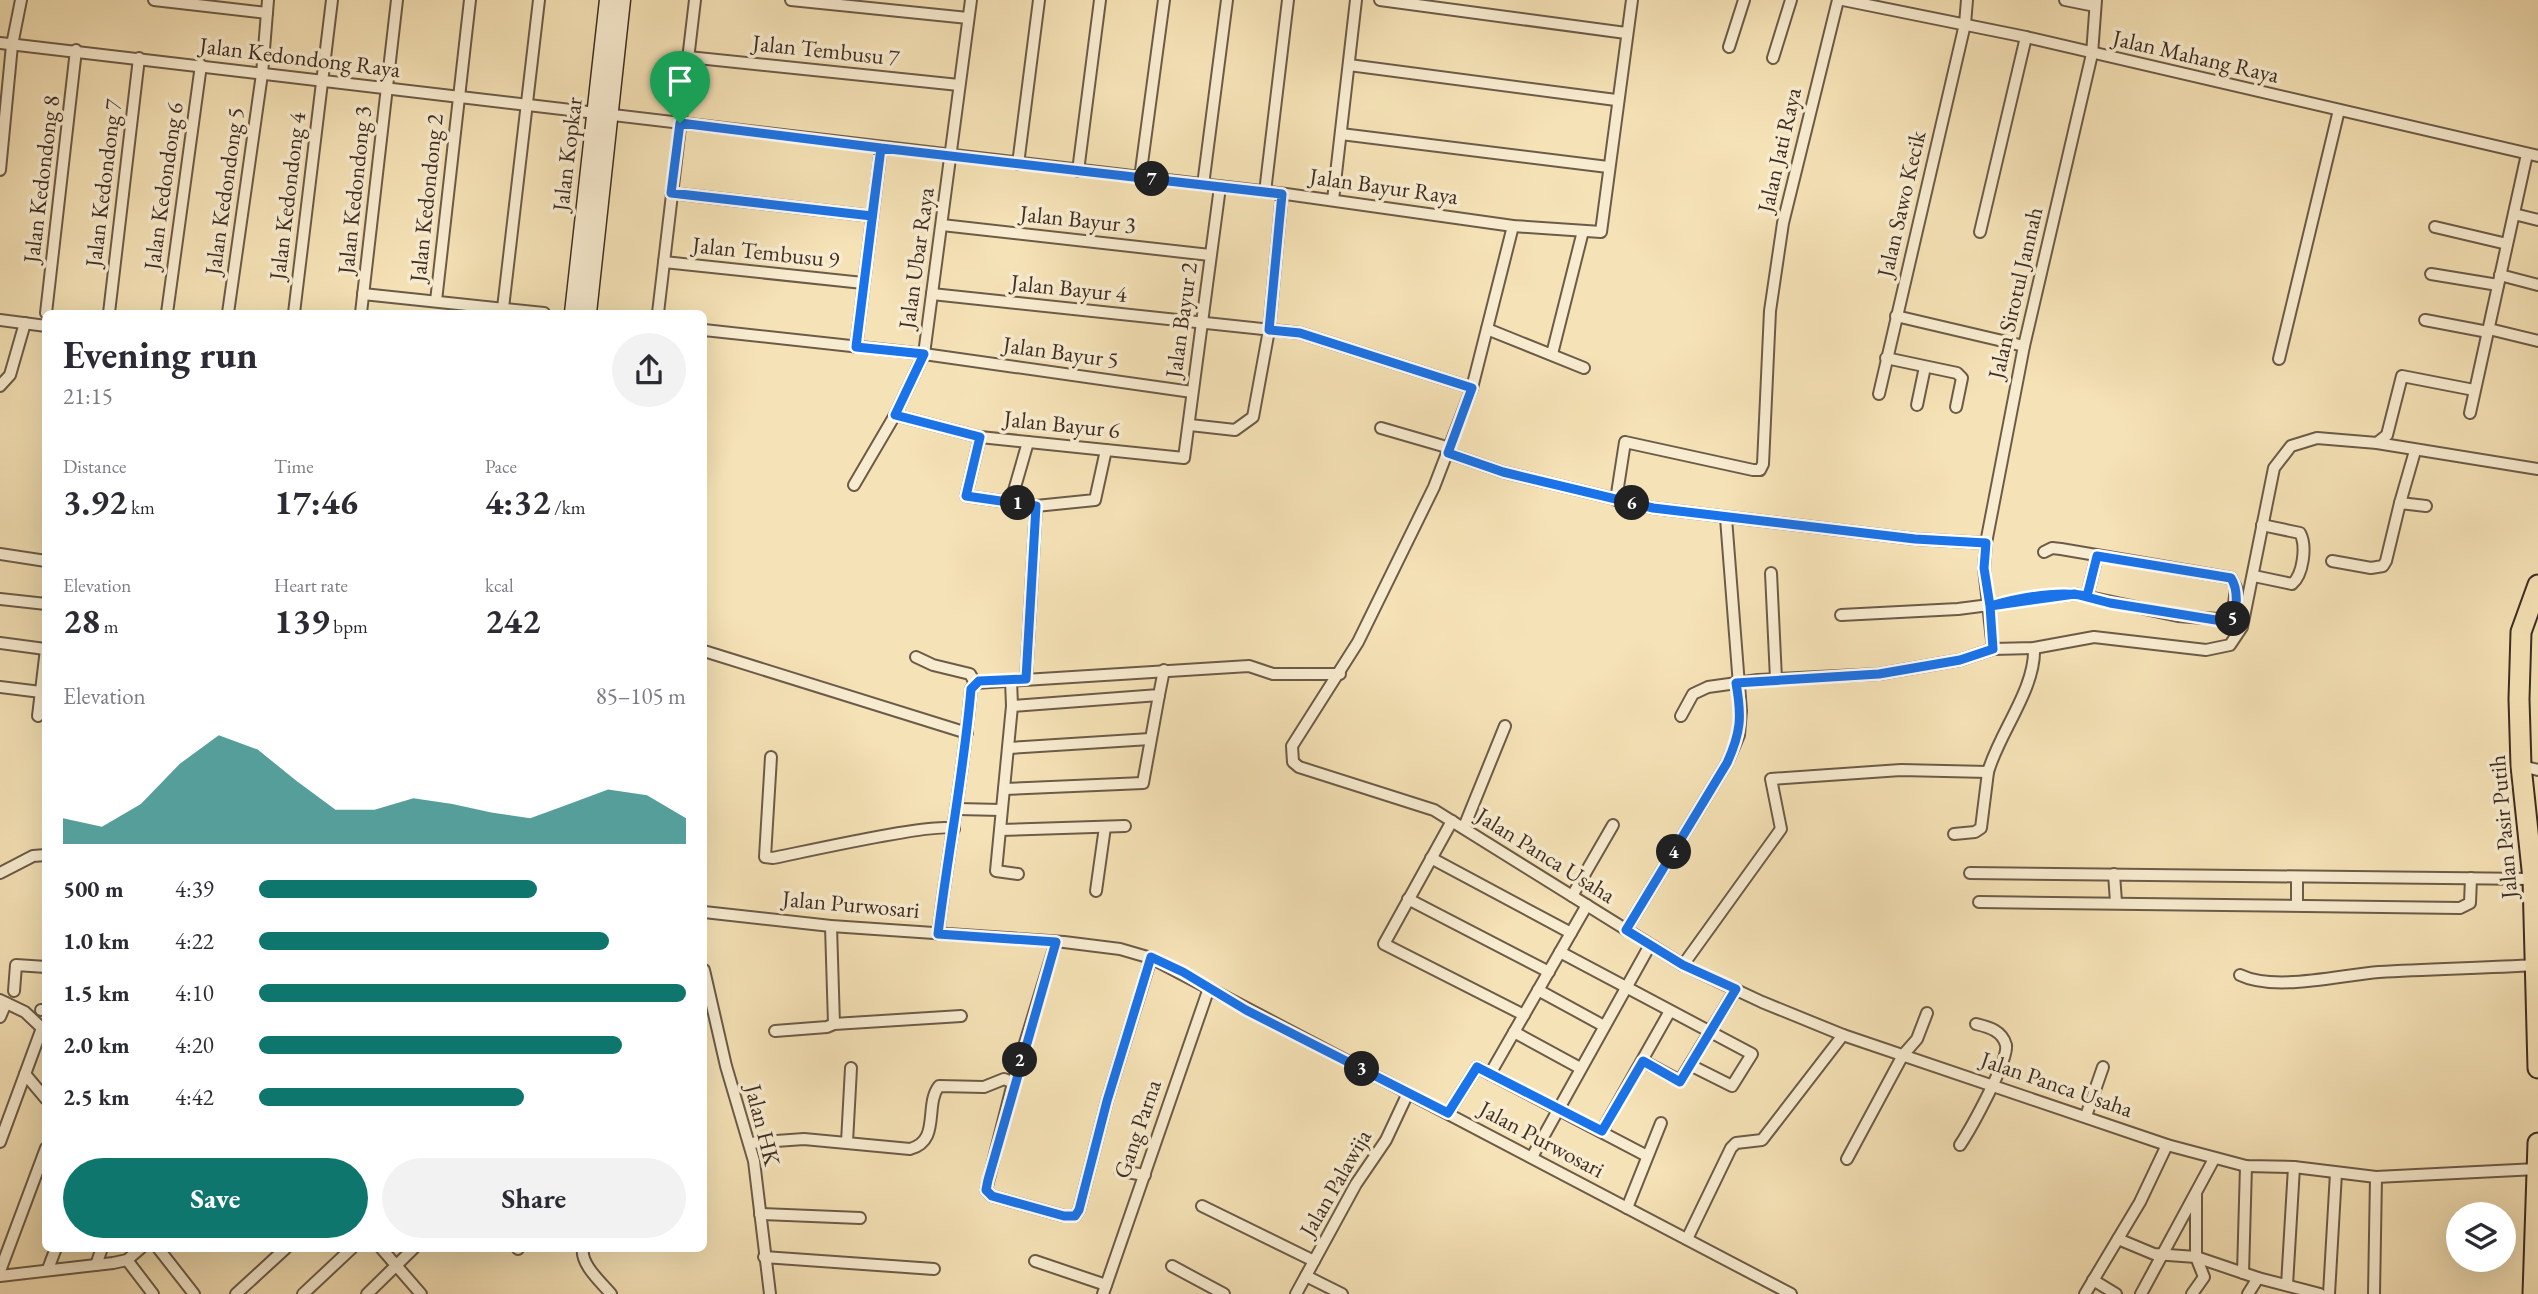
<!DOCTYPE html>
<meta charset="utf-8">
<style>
body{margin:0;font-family:"EB Garamond",serif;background:#f2f2f3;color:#2b2b33;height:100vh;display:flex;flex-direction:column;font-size:26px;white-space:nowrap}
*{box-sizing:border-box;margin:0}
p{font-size:23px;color:#7c7c81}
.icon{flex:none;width:38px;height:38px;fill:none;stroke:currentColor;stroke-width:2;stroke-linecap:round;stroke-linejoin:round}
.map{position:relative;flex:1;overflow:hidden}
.panel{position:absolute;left:42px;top:310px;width:665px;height:942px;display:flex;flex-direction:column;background:#fff;border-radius:10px;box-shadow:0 7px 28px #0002}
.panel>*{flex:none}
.fabs{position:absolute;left:2446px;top:1202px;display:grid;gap:14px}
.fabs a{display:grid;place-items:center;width:70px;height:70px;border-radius:50%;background:#fff;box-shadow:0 7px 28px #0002;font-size:35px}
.pin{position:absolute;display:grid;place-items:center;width:60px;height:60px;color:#fff;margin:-72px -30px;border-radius:50% 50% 50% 0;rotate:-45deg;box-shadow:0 0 7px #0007}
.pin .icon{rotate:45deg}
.km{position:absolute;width:35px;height:35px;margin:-18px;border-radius:50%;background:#222;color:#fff;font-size:19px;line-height:35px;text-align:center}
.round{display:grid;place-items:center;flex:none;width:74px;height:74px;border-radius:37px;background:#f2f2f3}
.head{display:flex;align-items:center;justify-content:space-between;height:119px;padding:0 21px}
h1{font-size:38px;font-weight:700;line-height:52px}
.stats{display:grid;grid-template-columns:repeat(3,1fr);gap:10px;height:119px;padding:7px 21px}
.stats div{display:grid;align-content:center}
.stats b{font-size:35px;font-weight:700}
.stats small{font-size:19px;font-weight:400}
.stats p{font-size:19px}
.chart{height:196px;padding:14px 21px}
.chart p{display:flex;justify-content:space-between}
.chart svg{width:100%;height:126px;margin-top:7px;fill:#0f766e;opacity:.7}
.primary-button{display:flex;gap:14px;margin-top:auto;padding:14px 21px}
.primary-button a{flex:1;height:80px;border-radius:42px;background:#0f766e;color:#fff;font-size:28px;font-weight:700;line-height:80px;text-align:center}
.primary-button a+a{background:#f2f2f3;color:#2b2b33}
ul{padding:0 21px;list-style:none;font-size:23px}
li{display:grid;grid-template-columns:112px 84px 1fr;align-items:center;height:52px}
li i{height:18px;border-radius:9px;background:#0f766e}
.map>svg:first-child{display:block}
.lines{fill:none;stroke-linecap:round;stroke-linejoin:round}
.street-casing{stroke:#6c5b48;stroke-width:14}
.secondary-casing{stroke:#3f2e24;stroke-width:19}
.highway-casing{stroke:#3f2e24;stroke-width:23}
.street{stroke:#f8ecd0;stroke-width:10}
.secondary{stroke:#f8ecd0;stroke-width:16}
.highway{stroke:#f5e2b6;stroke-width:19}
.route-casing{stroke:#fff;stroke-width:14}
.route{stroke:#1a73e8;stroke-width:9}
.labels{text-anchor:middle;stroke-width:7;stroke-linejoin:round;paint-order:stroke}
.street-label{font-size:23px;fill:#3f2e24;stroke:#f8ecd0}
</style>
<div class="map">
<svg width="2538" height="1294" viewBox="0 0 2538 1294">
<rect width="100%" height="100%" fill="#f5e2b6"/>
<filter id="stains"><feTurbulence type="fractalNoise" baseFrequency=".00286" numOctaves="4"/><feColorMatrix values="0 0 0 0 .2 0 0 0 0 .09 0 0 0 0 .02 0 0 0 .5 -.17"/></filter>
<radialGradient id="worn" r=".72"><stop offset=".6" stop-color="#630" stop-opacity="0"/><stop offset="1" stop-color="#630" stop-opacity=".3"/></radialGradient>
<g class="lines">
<!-- street casing -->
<g class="street-casing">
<g id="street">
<path d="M 154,0 L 267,13"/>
<path d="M 791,0 L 968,18"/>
<path d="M 1380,0 L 1626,33"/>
<path d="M 1843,0 L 2026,37 L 2538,156"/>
<path d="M 2065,0 L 2095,6"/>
<path d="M 2096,0 L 2092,54 L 2024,346 L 1986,543 L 1984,568 L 1993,649 L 2034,648 L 2094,637 L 2206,650 L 2230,645 L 2242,627 L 2274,468 L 2291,446 L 2317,438 L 2377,443 L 2538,469"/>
<path d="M 0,43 L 1286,194 L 1513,226 L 1601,232 L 1632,0"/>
<path d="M 1729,47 L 1744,0"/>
<path d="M 688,57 L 959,85"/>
<path d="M 1773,58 L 1791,0"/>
<path d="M 1349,65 L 1616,100"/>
<path d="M 1341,134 L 1608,167"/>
<path d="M 1018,164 L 1039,0"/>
<path d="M 0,170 L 12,45 L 21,0"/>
<path d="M 1078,171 L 1100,0"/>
<path d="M 1140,178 L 1164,0"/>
<path d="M 1203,185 L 1227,0"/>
<path d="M 1265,192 L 1288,0"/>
<path d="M 671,193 L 872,216"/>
<path d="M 1333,200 L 1356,0"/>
<path d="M 2514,214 L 2538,220"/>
<path d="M 942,225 L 1210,255"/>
<path d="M 1513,226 L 1472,388 L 1434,487 L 1358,642 L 1292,746 L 1293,762 L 1299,767 L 1434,810 L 1683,965 L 1762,1002 L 1843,1035 L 2167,1145 L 2246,1166 L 2294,1167 L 2376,1177 L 2537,1169"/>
<path d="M 2435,227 L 2507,244"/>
<path d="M 1980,232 L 2026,37"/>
<path d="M 664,262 L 863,283"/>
<path d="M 2431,274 L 2498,285"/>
<path d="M 2500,275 L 2538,285"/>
<path d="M 363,294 L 544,313"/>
<path d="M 932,294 L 1300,333 L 1472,388"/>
<path d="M 436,301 L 470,0"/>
<path d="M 503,308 L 539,0"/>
<path d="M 46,313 L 76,50"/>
<path d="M 109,313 L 139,58"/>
<path d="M 167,313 L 201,65"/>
<path d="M 228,313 L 262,74 L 268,0"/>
<path d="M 294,313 L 332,0"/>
<path d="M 361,313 L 397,0"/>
<path d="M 658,313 L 695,0"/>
<path d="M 1896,316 L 2024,346"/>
<path d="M 0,320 L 46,326"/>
<path d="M 2425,320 L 2488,332"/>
<path d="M 1487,329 L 1584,368"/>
<path d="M 2489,329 L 2538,341"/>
<path d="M 704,330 L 924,354 L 1192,392"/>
<path d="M 856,347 L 881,148"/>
<path d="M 1552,354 L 1583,231"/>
<path d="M 1886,358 L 1957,373 L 1962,378 L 1956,407"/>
<path d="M 2279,359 L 2339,110"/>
<path d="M 0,386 L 10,375 L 25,323"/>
<path d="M 1879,394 L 1965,24 L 1967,0"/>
<path d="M 1917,405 L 1925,367"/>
<path d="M 2470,413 L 2527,154"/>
<path d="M 895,415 L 980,437 L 1184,458 L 1220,187"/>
<path d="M 1190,425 L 1235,430 L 1253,417 L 1269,330 L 1282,194"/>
<path d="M 1381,428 L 1450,448"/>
<path d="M 980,437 L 966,496 L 1036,506"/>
<path d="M 2377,443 L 2387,435 L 2402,376 L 2474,390"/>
<path d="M 2415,451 L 2400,503 L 2426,506"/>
<path d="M 1448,453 L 1503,472 L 1653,508 L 1915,539 L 1986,543"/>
<path d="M 854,485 L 895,415 L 924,354 L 971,0"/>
<path d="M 1616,500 L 1625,442 L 1753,470 L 1760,470 L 1763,464 L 1770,311 L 1783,223 L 1838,0"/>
<path d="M 1011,501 L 1028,442"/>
<path d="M 0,554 L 46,561"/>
<path d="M 2332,561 L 2371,568 L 2383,566 L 2386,561 L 2400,503"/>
<path d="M 1771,573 L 1776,679"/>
<path d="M 2254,576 L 2292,584 C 2303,575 2307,546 2300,533 L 2262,525"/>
<path d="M 2087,596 L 2097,556"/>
<path d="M 0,599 L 46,604"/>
<path d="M 1841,615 L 1958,609 L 2075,594 L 2178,616 L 2232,620 L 2236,588 L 2231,578 L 2061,549 L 2052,548 L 2044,552"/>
<path d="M 0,643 L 45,649"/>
<path d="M 704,651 L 967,733"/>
<path d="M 916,657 L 933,665 L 970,674 L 975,683"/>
<path d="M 1026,679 L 1036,506 L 1095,500 L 1106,450"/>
<path d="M 1011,680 L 1012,706 L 996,871 L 1018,874"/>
<path d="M 0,687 L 41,692"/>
<path d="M 1012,706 L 1159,695 L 1164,670"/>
<path d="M 38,716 L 46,649"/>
<path d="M 1681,716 L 1693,694 L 1708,687 L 1758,680 L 1879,674 L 1960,660 L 1993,649"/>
<path d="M 1009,748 L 1150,739"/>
<path d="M 771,757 L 765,857 L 773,858 C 799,853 939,821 954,829"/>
<path d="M 2521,766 L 2538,770"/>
<path d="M 1004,789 L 1143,783 L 1159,695"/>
<path d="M 958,809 L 1001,810"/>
<path d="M 1452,821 L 1384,944 L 1524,1015"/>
<path d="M 1464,827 L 1505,726"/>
<path d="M 1000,830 L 1125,826"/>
<path d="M 1954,834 L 1975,832 L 1981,828 L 1988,772"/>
<path d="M 1431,858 L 1571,933"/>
<path d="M 0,873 L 33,856 L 46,855"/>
<path d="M 1970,873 L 2533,879"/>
<path d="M 2114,874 L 2116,902"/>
<path d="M 1096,891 L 1105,827"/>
<path d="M 1572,896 L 1613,825"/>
<path d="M 1408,899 L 1549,972"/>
<path d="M 1979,902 L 2460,908 L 2470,903 L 2471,878"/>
<path d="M 2297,905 L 2297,877"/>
<path d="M 704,912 L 831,926 L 1064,942 L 1120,949 L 1151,958 L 1791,1294"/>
<path d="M 831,926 L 834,1024"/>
<path d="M 1626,930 L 1727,763 L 1739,735 L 1741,711 L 1726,518"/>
<path d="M 938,934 C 948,852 964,771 971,689 L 975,683 L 1249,666 L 1273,674 L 1340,674"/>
<path d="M 1056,942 L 1014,1079 L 986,1190 L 992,1196 L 1064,1216 L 1075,1216 L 1079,1210 L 1107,1101 L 1151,958"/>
<path d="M 1560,952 L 1752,1054 L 1732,1086 L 1690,1065"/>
<path d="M 1683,965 L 1781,829 L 1771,779 L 1901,770 L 1988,772 C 1999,733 2036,688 2034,648"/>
<path d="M 704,970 L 726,1066 L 754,1161 L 770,1294"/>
<path d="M 2240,975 C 2275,992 2340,975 2379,972 C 2431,969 2484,968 2536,965"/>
<path d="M 1538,990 L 1604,1026"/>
<path d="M 14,991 L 16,965 L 46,967"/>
<path d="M 0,1000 L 25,1012 L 46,1032"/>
<path d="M 41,1010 L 46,1010"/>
<path d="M 0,1017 L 6,1003"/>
<path d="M 775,1031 L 827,1027 L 834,1024 L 961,1016"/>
<path d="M 1514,1032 L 1580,1068"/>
<path d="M 1643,1061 L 1680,1081 L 1736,989"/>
<path d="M 25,1074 L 46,1099"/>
<path d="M 1490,1074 L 1587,905"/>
<path d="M 1448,1113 L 1477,1067 L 1647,1156"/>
<path d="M 2086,1116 L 2103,1067"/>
<path d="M 1602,1131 L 1670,1011"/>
<path d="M 0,1142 L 42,1028"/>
<path d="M 847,1142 L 851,1068"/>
<path d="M 749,1143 L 804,1139 L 910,1149 C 941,1141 924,1105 939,1086 L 984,1087 L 1004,1079 L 1014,1083"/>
<path d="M 1960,1145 C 1970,1130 2009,1060 2006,1045 C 2002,1030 1988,1027 1976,1024"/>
<path d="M 1532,1157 L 1650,945"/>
<path d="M 1847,1159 L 1903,1055 L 1917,1039 L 1927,1013"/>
<path d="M 1120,1171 L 1145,1175"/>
<path d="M 1202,1206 L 1314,1261"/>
<path d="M 1627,1208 L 1661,1123"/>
<path d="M 760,1214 L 860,1218"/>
<path d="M 1687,1239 L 1731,1148 L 1736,1143 L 1762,1140 L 1843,1035"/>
<path d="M 2118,1239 L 2154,1254 L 2196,1257 L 2258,1278 L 2320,1294"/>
<path d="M 158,1248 L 194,1294"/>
<path d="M 381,1248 L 421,1294"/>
<path d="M 583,1248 C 580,1264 601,1282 611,1294"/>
<path d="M 518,1249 L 518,1248"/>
<path d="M 764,1257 L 934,1269"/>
<path d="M 127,1260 L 153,1294"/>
<path d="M 1035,1261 L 1106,1285"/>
<path d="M 96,1265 L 102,1248"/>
<path d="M 1172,1266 L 1224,1294"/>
<path d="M 48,1269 L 56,1248"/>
<path d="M 0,1271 L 46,1148"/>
<path d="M 2243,1273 L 2246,1166"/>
<path d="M 0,1276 L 113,1263 L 127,1260 L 141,1248"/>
<path d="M 1306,1276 L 1342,1294"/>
<path d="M 2093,1280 L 2116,1294"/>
<path d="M 2287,1285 L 2294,1167"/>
<path d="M 236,1294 L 286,1248"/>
<path d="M 303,1294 L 352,1248"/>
<path d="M 367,1294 L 414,1248"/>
<path d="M 1103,1294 L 1209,988"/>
<path d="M 1296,1294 L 1356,1184 L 1386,1140 L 1408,1093"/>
<path d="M 2085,1294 L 2140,1202 L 2167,1145"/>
<path d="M 2141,1294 L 2214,1159"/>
<path d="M 2192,1294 L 2204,1277 L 2196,1257 L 2196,1194"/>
<path d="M 2248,1294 L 2258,1278"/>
<path d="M 2329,1294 L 2336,1173"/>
<path d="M 2374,1294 L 2376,1177"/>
</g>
</g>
<!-- secondary casing -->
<g class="secondary-casing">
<g id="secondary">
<path d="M 573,313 L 608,0"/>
<path d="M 588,313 L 622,0"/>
</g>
</g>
<!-- highway casing -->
<g class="highway-casing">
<g id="highway">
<path d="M 2538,585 L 2521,632 L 2519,699 L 2521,766 L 2533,879 L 2538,1068"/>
<path d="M 2533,1294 L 2538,1143"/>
</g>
</g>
<!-- street -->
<use href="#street" class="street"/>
<!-- secondary -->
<use href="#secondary" class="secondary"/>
<!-- highway -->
<use href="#highway" class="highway"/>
</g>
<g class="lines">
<!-- route casing -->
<g class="route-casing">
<path id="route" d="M 680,123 L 881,148 L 856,347 L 924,354 L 895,415 L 980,437 L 966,496 L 1036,506 L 1026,679 L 979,681 L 971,689 C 964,771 948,852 938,934 L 1056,942 L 988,1180 L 986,1190 L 992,1196 L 1064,1216 L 1075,1216 L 1079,1210 L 1107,1101 L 1151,957 L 1183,972 L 1246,1010 L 1448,1113 L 1477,1067 L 1602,1131 L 1643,1061 L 1680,1082 L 1736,989 L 1683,965 L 1626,930 L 1727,763 C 1741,732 1742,717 1736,683 L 1879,674 L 1960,660 L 1993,649 L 1990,606 L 2075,594 L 2110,603 L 2228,622 C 2239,613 2238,589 2231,578 L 2097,556 L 2087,596 C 2057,590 2019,598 1990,606 L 1984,568 L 1986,543 L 1915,539 L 1653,508 L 1503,472 L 1448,453 L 1472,388 L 1300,333 L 1269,330 L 1282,194 L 881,148 L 872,216 L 671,193 L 680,123"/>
</g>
<!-- route -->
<use href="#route" class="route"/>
</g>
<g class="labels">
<!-- street labels -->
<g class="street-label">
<text transform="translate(826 50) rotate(6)" y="8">Jalan Tembusu 7</text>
<text transform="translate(2196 56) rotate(13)" y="8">Jalan Mahang Raya</text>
<text transform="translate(300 57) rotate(7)" y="8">Jalan Kedondong Raya</text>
<text transform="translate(1779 150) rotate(-77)" y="8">Jalan Jati Raya</text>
<text transform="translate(567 154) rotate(-83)" y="8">Jalan Kopkar</text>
<text transform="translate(41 179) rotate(-83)" y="8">Jalan Kedondong 8</text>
<text transform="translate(103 183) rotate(-83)" y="8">Jalan Kedondong 7</text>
<text transform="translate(163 186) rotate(-82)" y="8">Jalan Kedondong 6</text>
<text transform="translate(1384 186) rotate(8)" y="8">Jalan Bayur Raya</text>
<text transform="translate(354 190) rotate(-84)" y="8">Jalan Kedondong 3</text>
<text transform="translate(224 191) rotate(-82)" y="8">Jalan Kedondong 5</text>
<text transform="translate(287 196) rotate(-83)" y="8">Jalan Kedondong 4</text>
<text transform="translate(426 198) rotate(-84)" y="8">Jalan Kedondong 2</text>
<text transform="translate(1901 204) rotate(-77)" y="8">Jalan Sawo Kecik</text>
<text transform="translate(1078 219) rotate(6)" y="8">Jalan Bayur 3</text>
<text transform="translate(766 252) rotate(6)" y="8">Jalan Tembusu 9</text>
<text transform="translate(916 258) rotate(-82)" y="8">Jalan Ubar Raya</text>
<text transform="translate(1069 288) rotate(6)" y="8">Jalan Bayur 4</text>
<text transform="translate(2015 293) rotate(-77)" y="8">Jalan Sirotul Jannah</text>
<text transform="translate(1181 320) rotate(-82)" y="8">Jalan Bayur 2</text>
<text transform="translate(1061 352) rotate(8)" y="8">Jalan Bayur 5</text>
<text transform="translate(1062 424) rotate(6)" y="8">Jalan Bayur 6</text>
<text transform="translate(2503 827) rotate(-95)" y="8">Jalan Pasir Putih</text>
<text transform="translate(1546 855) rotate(32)" y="8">Jalan Panca Usaha</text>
<text transform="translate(851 904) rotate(5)" y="8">Jalan Purwosari</text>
<text transform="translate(2057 1084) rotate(19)" y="8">Jalan Panca Usaha</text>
<text transform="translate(763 1125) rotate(76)" y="8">Jalan HK</text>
<text transform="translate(1137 1129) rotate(-71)" y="8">Gang Parna</text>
<text transform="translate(1542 1139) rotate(28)" y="8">Jalan Purwosari</text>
<text transform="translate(1335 1183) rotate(-60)" y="8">Jalan Palawija</text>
</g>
</g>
<rect width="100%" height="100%" filter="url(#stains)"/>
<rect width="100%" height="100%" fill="url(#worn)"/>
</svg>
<div class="fabs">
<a><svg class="icon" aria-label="layers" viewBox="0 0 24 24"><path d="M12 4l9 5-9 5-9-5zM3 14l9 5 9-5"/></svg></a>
</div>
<div class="pin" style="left:680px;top:123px;background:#1e9e55"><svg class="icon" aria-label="arrive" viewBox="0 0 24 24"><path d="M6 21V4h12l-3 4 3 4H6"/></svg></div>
<b class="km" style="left:1018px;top:503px">1</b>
<b class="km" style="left:1020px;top:1060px">2</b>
<b class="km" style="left:1362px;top:1069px">3</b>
<b class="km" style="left:1674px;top:852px">4</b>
<b class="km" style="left:2233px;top:619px">5</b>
<b class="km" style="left:1632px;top:503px">6</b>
<b class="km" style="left:1152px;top:179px">7</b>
<section class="panel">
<div class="head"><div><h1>Evening run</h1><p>21:15</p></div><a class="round"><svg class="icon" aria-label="share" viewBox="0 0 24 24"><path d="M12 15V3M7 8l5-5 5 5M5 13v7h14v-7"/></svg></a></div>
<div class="stats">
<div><p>Distance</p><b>3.92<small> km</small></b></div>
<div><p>Time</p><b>17:46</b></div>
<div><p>Pace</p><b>4:32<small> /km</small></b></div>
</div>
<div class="stats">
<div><p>Elevation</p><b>28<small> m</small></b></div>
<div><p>Heart rate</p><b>139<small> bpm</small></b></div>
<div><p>kcal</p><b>242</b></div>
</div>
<div class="chart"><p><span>Elevation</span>85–105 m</p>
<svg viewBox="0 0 160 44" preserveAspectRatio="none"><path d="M0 44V35L10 38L20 30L30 16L40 6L50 11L60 22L70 32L80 32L90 28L100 30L110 33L120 35L130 30L140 25L150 27L160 35V44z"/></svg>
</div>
<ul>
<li><b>500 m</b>4:39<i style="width:65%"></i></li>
<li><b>1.0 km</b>4:22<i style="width:82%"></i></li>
<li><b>1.5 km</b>4:10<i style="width:100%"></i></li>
<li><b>2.0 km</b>4:20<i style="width:85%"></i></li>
<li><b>2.5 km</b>4:42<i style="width:62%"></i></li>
</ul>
<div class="primary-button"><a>Save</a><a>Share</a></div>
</section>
</div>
